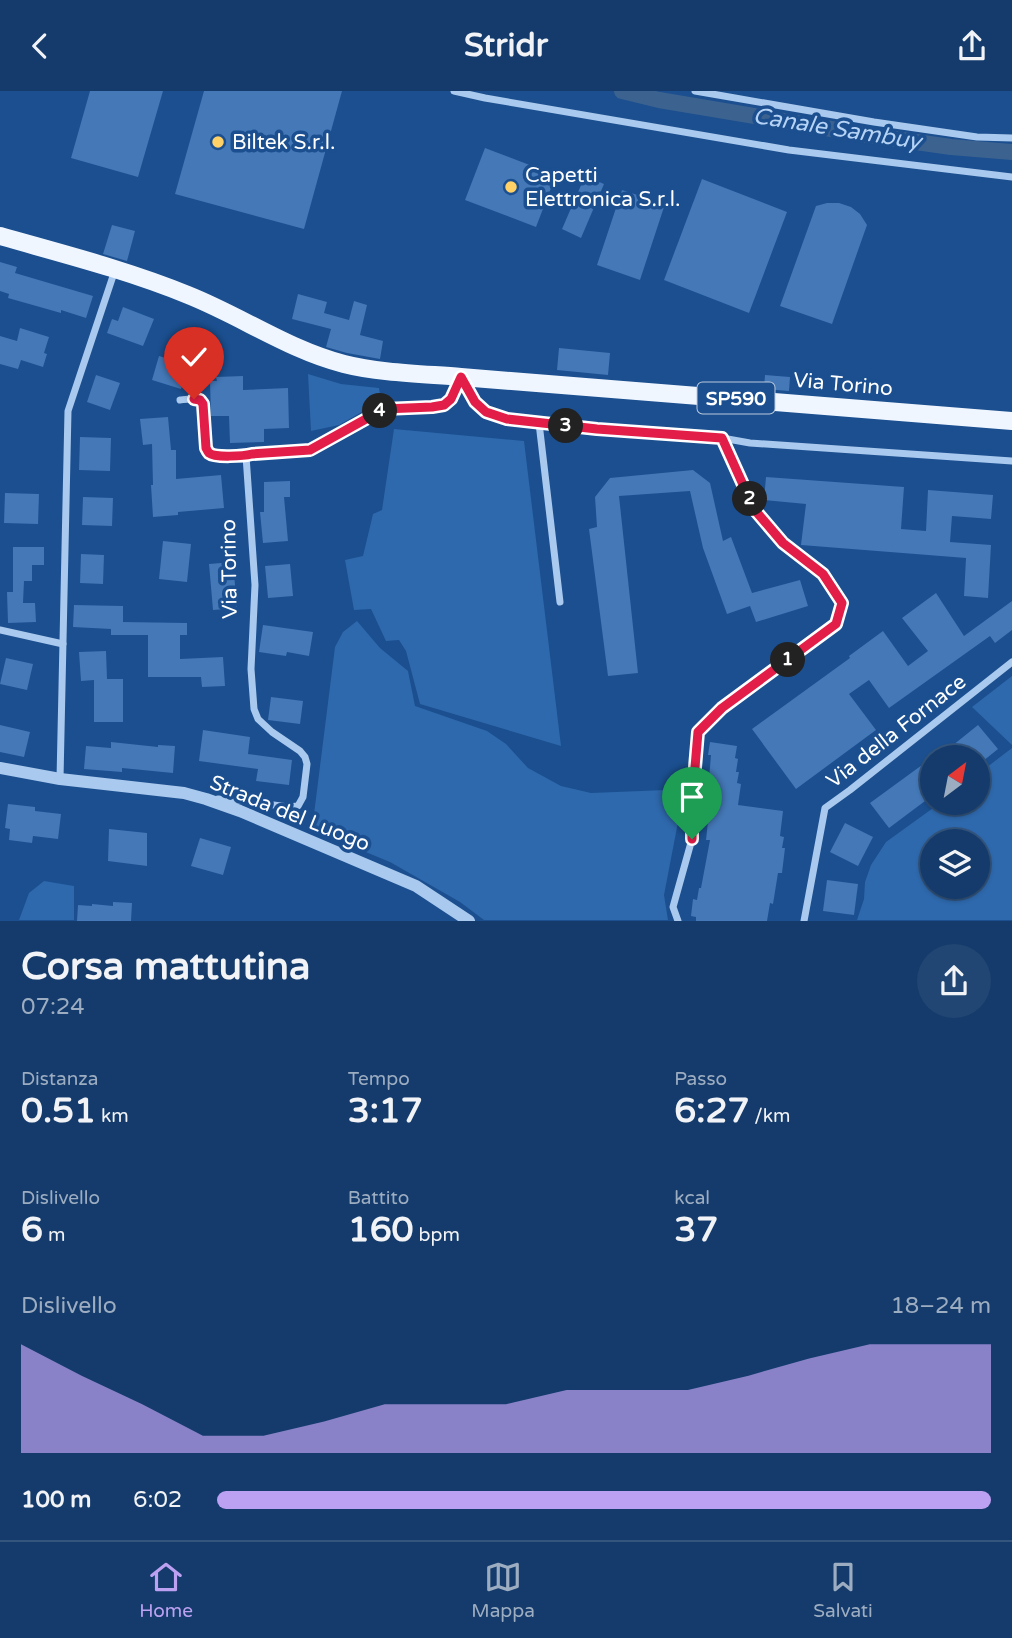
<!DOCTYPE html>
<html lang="it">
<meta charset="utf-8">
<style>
body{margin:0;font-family:"Varela Round",sans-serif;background:#214673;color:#f1f3f6;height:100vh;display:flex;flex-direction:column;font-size:26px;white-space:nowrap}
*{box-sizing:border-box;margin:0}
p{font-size:23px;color:#9dadc1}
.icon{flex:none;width:38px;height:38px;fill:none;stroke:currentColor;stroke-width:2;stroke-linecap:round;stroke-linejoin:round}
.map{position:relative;height:830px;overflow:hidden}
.drawer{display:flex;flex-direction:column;background:#143b6b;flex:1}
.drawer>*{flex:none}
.needle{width:46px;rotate:32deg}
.buttons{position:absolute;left:920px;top:654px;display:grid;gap:14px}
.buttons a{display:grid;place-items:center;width:70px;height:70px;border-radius:50%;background:#143b6b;box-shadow:0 2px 5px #0004,0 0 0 2px #33557e;font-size:35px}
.pin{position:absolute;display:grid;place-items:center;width:60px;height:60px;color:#fff;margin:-72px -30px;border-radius:50% 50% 50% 0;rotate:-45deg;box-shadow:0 0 7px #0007}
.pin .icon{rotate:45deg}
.km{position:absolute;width:35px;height:35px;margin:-18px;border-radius:50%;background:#222;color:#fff;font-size:19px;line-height:35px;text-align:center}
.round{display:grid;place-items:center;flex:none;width:74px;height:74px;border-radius:37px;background:#214673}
.summary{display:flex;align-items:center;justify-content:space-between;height:119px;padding:0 21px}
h1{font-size:38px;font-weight:700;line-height:52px}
.metrics{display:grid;grid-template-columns:repeat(3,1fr);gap:10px;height:119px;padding:7px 21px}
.metrics div{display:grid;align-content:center}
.metrics b{font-size:35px;font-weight:700}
.metrics small{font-size:19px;font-weight:400}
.metrics p{font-size:19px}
.chart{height:196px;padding:14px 21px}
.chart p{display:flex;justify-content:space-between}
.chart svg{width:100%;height:126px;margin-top:7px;fill:#bca0f2;opacity:.7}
ul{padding:0 21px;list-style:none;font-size:23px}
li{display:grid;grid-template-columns:112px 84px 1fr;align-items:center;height:52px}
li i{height:18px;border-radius:9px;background:#bca0f2}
header{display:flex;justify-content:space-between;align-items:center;height:91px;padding:0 21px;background:#143b6b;font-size:32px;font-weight:700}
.menu{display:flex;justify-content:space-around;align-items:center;height:98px;border-top:2px solid #33557e;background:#143b6b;font-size:19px;color:#9dadc1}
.menu a{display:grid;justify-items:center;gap:4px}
.menu .current{color:#bca0f2}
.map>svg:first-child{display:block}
.green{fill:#2e69ad;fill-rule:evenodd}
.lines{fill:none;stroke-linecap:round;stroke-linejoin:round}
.canal{stroke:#3c6290;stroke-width:16}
.building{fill:#4478b7}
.minor{stroke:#a9c9ee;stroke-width:7}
.tertiary{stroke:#a9c9ee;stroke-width:12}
.primary{stroke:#f0f6ff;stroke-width:18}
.route-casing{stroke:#fff;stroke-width:14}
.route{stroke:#e11d48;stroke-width:9}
.poi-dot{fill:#ffd166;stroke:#1b4f8f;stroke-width:2.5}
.labels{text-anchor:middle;stroke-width:7;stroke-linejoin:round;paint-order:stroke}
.shield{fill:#1b4f8f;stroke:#bbcadd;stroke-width:2}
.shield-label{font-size:19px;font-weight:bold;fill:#fff}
.poi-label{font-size:21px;fill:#fff;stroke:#1b4f8f;text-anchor:start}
.street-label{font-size:21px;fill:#fff;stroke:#1b4f8f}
.water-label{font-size:23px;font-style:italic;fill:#b5d3f5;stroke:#1b4f8f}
</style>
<header><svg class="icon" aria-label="back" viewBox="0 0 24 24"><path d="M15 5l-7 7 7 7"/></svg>Stridr<svg class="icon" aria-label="share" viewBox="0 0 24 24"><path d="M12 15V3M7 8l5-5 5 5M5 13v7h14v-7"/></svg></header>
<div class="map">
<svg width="1012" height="830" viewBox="0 0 1012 830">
<rect width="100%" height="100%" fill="#1b4f8f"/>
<!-- green -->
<g class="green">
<path d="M 308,283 L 341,293 L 379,297 L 381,310 L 339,334 L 311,340 Z"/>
<path d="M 394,338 L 524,350 L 561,655 L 420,613 L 406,560 L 399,549 L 386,550 L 371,518 L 354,519 L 345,469 L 363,465 L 373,423 L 382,419 Z"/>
<path d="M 357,530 L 380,557 L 408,580 L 415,615 L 487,640 L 506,653 L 528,677 L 561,695 L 591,702 L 666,699 L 675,703 L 679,726 L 664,804 L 668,829 L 484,829 L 460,811 L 390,771 L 312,739 L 335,556 L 343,541 Z"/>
<path d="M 1012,585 L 1012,654 L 972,616 Z"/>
<path d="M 1012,657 L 1012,829 L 857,829 L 864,808 L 865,791 L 871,774 L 886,751 L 940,712 L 978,712 L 978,683 ZM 933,751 L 978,751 L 978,796 L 933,796 Z"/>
<path d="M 44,790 L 74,795 L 74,829 L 19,829 L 29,802 Z"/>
</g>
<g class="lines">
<!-- canal -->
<path class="canal" d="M 622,0 L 659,9 L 867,44 L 951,56 L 1012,61"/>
</g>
<!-- building -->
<g class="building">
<path d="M 90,0 L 163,0 L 138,86 L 71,67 Z"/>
<path d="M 204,0 L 342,0 L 304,138 L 175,103 Z"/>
<path d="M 485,57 L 556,84 L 536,136 L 465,109 Z"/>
<path d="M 585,85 L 604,93 L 581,147 L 562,138 Z"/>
<path d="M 702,88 L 787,121 L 749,222 L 664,189 Z"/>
<path d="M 622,99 L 665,113 L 640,189 L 597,174 Z"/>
<path d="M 827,112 L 839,112 L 851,116 L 860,123 L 867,134 L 832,233 L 780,215 L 816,115 Z"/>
<path d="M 112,134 L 135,140 L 127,170 L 103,163 Z"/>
<path d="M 0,171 L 17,176 L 15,182 L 93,205 L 86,227 L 61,219 L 61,222 L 8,207 L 9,203 L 0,200 Z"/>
<path d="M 298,203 L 327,211 L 324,222 L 349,229 L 354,210 L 367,214 L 360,244 L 383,250 L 380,268 L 347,262 L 326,256 L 331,238 L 292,228 Z"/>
<path d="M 123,216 L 154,228 L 143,255 L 107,242 L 112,228 L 118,230 Z"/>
<path d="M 20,237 L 49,246 L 44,262 L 47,263 L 43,276 L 21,269 L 18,278 L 0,273 L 0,245 L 17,250 Z"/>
<path d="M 559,257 L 610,262 L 608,284 L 557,279 Z"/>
<path d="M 159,265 L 189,274 L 181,298 L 152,289 Z"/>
<path d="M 96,284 L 120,292 L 110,319 L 87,311 Z"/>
<path d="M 765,284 L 790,286 L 789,300 L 764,298 Z"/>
<path d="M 243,285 L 243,299 L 288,297 L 289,337 L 264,338 L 264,351 L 230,352 L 229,325 L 211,325 L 210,290 L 217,290 L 216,286 Z"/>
<path d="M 168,326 L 171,359 L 176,359 L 176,388 L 221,384 L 224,417 L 178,421 L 178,424 L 153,426 L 151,394 L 153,394 L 152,353 L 143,354 L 140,328 Z"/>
<path d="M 80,346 L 111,347 L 110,380 L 79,379 Z"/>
<path d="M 693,379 L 710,392 L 723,450 L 731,446 L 752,502 L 800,489 L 808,515 L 756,531 L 750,515 L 727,523 L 703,457 L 690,400 L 619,405 L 638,582 L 608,585 L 589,438 L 597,436 L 595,406 L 610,387 Z"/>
<path d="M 766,386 L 904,396 L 901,438 L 926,440 L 928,399 L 993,404 L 991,428 L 952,425 L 950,451 L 991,454 L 988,507 L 964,505 L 966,467 L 801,454 L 806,413 L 764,409 Z"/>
<path d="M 290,390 L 290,406 L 284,406 L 288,450 L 263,452 L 260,421 L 264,421 L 264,391 Z"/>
<path d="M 5,402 L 39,403 L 38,433 L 4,432 Z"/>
<path d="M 83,406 L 113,407 L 112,435 L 82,434 Z"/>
<path d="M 163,450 L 191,453 L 187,491 L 159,488 Z"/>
<path d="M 13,456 L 44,456 L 44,474 L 32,474 L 32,490 L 24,490 L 23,512 L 35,512 L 36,531 L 8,532 L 7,501 L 13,501 Z"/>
<path d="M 81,463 L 104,464 L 103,493 L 80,492 Z"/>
<path d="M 233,471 L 237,517 L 213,519 L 209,473 Z"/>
<path d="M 290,473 L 293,505 L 268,507 L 265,475 Z"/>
<path d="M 936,502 L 964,545 L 1012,510 L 1012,539 L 995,552 L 990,545 L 889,617 L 869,589 L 849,603 L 876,639 L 796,698 L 752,638 L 850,567 L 849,565 L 883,540 L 908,575 L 928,560 L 902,527 Z"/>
<path d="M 74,514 L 123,515 L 123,531 L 187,532 L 187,544 L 180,544 L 180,568 L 223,566 L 225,595 L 202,596 L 201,586 L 148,586 L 148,544 L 111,544 L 111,538 L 73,536 Z"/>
<path d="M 263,534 L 313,541 L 309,565 L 287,561 L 286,565 L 259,561 Z"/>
<path d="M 106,560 L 107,588 L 123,588 L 123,631 L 94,631 L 94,589 L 81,590 L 79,561 Z"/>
<path d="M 6,567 L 33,573 L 27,599 L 0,593 Z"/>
<path d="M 271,606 L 303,610 L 300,633 L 268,629 Z"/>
<path d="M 0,634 L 30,641 L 24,666 L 0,661 Z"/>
<path d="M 978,634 L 998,658 L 978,674 L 978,667 L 937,667 Z"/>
<path d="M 203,639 L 250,646 L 248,663 L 292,669 L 289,694 L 256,690 L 258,678 L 199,670 Z"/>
<path d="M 111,651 L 158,656 L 158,654 L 175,655 L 173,682 L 122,677 L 122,681 L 84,678 L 86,655 L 111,657 Z"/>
<path d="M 710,651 L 737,655 L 735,667 L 738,668 L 736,681 L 739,681 L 737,692 L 741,693 L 738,714 L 783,720 L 780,745 L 784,746 L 782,757 L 785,757 L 782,782 L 778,782 L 773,813 L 770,812 L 767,830 L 696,830 L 696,826 L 691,825 L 693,808 L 697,809 L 699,797 L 701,797 L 710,749 L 706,749 L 709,721 L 707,721 L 711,688 L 709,688 L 711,664 L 708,664 Z"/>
<path d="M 933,666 L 933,704 L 889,737 L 870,712 Z"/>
<path d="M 8,713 L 35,716 L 35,720 L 61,723 L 58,748 L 33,745 L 32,752 L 9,749 L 10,738 L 5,737 Z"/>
<path d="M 845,732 L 873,746 L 858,775 L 830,761 Z"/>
<path d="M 109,738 L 147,742 L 147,775 L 108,770 Z"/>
<path d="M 200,747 L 231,756 L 223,784 L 191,775 Z"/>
<path d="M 827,789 L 858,793 L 854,824 L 823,820 Z"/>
<path d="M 113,811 L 132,812 L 131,830 L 77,830 L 78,814 L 92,815 L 92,813 L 113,815 Z"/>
</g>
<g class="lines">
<!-- minor -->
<g class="minor">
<path d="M 454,0 L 485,7 L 789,59 L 1012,86"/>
<path d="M 695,0 L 874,31 L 977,46 L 1012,47"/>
<path d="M 463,290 L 475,311 L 486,321 L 507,328 L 597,338 L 722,347 L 750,352 L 1012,370"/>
<path d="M 180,309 C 189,308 197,306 203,313 L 206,357 C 214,369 233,365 246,365"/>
<path d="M 539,332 L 560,511"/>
<path d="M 0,539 L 63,553"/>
<path d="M 60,688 L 68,320 L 115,179"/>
<path d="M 218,708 L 245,710 L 288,716 L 298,715 L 303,706 L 307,673 L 305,666 L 300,660 L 272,641 L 258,628 L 254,618 L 251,578 L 255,494 L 246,365 L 252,363 L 310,359 L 384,318 L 432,316 L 444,314 L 451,308 L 461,287"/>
<path d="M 678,830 L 673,816 L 692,748 L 692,712 L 698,641 L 722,617 L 837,533 L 842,512 L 823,483 L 783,452 L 754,418 L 722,347"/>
<path d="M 804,830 L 825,717 L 850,699 L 1012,571"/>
</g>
<!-- tertiary -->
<path class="tertiary" d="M 0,677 L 60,688 L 184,702 L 206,708 L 240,720 L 416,795 L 469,830"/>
<!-- primary -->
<path class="primary" d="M 0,145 C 63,163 127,179 188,204 C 241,225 289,259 344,273 C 379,282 425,283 461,286 L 1012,330"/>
</g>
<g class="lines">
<!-- route casing -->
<g class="route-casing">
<path id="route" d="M 194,308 L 200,309 L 203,313 L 206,357 C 207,359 208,361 209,362 C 215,367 244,365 252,363 L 310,359 L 384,318 L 432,316 L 444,314 L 451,308 L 461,286 L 475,311 L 486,321 L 507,328 L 597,338 L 722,347 L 754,418 L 783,452 L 823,483 L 842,512 L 836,533 L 722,617 L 698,641 L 692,712 L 692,748"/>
</g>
<!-- route -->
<use href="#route" class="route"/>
</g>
<!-- markers -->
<g class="poi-dot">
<circle cx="218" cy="51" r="7"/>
<circle cx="511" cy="96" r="7"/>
</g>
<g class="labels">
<!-- shield labels -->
<rect class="shield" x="697.5" y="291.5" width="77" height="31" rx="5"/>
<g class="shield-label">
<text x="736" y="314">SP590</text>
</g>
<!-- poi labels -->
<g class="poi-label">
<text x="232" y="58">Biltek S.r.l.</text>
<text x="525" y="91">Capetti<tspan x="525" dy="24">Elettronica S.r.l.</tspan></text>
</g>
<!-- street labels -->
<g class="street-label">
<text transform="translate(843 293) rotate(5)" y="7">Via Torino</text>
<text transform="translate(229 478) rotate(-91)" y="7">Via Torino</text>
<text transform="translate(896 640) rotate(-38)" y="7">Via della Fornace</text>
<text transform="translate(290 722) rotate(22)" y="7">Strada del Luogo</text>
</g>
<!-- water labels -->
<g class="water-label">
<text transform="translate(837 37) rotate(9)" y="8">Canale Sambuy</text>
</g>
</g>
</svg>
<div class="buttons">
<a><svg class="needle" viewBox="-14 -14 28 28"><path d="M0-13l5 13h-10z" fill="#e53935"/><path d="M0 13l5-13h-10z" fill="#9dadc1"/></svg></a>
<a><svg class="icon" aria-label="layers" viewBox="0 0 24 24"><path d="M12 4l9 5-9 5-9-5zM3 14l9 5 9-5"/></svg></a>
</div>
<div class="pin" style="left:692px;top:748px;background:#1e9e55"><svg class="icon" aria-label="arrive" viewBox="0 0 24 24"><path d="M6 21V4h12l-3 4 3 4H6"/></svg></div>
<div class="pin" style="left:194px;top:308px;background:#d93025"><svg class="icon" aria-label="check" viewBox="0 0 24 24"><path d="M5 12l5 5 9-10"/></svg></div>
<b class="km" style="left:788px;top:569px">1</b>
<b class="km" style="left:750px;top:408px">2</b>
<b class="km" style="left:566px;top:335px">3</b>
<b class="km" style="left:380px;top:320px">4</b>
</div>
<section class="drawer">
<div class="summary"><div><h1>Corsa mattutina</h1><p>07:24</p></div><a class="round"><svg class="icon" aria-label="share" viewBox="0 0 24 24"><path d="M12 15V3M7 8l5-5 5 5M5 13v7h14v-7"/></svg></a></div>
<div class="metrics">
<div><p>Distanza</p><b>0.51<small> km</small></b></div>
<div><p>Tempo</p><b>3:17</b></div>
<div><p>Passo</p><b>6:27<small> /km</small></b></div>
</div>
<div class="metrics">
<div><p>Dislivello</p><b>6<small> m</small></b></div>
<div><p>Battito</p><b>160<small> bpm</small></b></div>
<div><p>kcal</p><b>37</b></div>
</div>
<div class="chart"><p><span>Dislivello</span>18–24 m</p>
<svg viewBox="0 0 160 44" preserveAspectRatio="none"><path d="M0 44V6L10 17L20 27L30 38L40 38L50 33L60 27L70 27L80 27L90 22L100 22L110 22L120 17L130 11L140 6L150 6L160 6V44z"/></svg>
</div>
<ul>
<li><b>100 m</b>6:02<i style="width:100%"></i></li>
</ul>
</section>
<nav class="menu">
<a class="current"><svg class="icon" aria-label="home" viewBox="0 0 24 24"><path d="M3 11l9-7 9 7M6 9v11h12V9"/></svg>Home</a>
<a><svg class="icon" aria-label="map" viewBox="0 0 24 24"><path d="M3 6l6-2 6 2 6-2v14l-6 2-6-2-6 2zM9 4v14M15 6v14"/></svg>Mappa</a>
<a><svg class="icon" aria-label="saved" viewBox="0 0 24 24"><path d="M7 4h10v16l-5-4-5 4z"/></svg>Salvati</a>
</nav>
